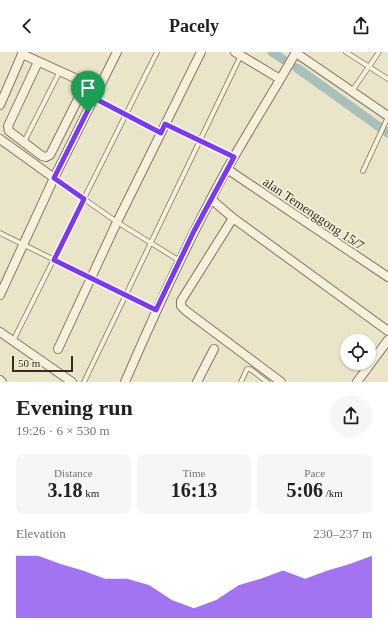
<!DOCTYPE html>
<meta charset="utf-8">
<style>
body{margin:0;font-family:"Times New Roman",serif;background:#f6f6f6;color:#202124;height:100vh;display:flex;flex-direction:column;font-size:15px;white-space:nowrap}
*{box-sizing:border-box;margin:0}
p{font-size:13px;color:#757577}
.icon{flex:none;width:22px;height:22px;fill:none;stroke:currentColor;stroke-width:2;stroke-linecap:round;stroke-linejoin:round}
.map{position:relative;height:330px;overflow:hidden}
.details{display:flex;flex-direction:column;background:#fff;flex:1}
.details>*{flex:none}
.controls{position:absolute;left:340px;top:282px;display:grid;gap:8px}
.controls a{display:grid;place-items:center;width:36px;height:36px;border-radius:50%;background:#fff;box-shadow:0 1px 3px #0004;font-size:20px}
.scale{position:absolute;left:12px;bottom:10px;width:61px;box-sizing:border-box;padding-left:4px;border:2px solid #372e22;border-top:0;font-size:11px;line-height:14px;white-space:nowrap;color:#372e22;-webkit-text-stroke:3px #f2edd8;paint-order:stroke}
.pin{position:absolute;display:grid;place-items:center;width:34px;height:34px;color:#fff;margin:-41px -17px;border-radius:50% 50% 50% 0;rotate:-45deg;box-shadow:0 0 4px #0007}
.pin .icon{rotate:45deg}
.round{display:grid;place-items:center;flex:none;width:42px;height:42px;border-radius:21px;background:#f6f6f6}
.headline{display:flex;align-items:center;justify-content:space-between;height:68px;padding:0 16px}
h1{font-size:22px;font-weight:800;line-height:30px}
.stats{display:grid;grid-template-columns:repeat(3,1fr);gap:6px;height:68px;padding:4px 16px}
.stats div{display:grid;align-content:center;border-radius:8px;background:#f6f6f6;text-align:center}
.stats b{font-size:20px;font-weight:800}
.stats small{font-size:11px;font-weight:400}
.stats p{font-size:11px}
.chart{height:112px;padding:8px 16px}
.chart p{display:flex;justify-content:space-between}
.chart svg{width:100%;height:72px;margin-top:4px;fill:#7c3aed;opacity:.7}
header{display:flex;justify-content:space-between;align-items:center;height:52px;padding:0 16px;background:#fff;font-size:18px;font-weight:800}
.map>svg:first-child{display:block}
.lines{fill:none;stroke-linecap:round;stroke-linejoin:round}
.canal{stroke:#a9bfbb;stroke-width:9}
.service-casing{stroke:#857760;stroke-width:5.5}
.minor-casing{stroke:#857760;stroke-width:10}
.service{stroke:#f6f0dc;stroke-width:4}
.minor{stroke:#f6f0dc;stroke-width:8}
.route-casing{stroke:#fff;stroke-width:8}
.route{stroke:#7c3aed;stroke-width:5}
.labels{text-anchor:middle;stroke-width:4;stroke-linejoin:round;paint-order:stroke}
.street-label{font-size:13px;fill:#372e22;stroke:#f2edd8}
</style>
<header><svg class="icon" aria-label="back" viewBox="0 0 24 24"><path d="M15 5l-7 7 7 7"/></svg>Pacely<svg class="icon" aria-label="share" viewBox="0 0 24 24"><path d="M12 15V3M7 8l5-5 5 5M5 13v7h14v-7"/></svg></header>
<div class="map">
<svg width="388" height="330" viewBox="0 0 388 330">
<rect width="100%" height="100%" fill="#eae4c9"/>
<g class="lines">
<!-- canal -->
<g class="canal">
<path d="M 272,0 L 284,8"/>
<path d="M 297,16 L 388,81"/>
</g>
<!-- service casing -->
<g class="service-casing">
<g id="service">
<path d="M 346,0 L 388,27"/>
<path d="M 352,39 L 379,0"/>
<path d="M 94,46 L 161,81"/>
<path d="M 166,72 L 234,105"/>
<path d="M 24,90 L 60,19"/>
<path d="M 363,119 L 388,65"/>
<path d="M 54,126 L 117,170 L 180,209"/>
<path d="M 0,181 L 156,258"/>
<path d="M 13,289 L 157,0"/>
<path d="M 84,330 L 241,3"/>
<path d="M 241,330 L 247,317 L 250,317 L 267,330"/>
</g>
</g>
<!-- minor casing -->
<g class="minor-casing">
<g id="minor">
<path d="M 235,0 L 280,27"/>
<path d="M 296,1 L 388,64"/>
<path d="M 22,2 L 99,37"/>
<path d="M 38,10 L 8,74 L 9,79 L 42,104 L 46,105 L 50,103 L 86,31"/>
<path d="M 0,53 L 23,0"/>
<path d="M 0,87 L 54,126"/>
<path d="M 227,117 L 388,225"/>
<path d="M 211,147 L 233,166 L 388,279"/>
<path d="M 233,166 L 181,249 L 181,254 L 186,259 L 281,330"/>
<path d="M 0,243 L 54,126 L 117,0"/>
<path d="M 0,280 L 72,330"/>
<path d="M 58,297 L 117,170 L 201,0"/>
<path d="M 0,328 L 2,330"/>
<path d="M 125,330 C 156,258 189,186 227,117 C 249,78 274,39 296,0"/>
<path d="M 197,330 L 214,297"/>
<path d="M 357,330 L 388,288"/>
</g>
</g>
<!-- service -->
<use href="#service" class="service"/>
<!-- minor -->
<use href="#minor" class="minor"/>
</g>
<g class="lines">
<!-- route casing -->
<g class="route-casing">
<path id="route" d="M 94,46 L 161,81 L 165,72 L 234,105 L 194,179 L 156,258 L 54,208 L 84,147 L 54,126 Z"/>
</g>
<!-- route -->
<use href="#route" class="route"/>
</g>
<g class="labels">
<!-- street labels -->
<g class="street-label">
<text transform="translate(314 161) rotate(34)" y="5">alan Temenggong 15/7</text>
</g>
</g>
</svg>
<div class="controls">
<a><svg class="icon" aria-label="locate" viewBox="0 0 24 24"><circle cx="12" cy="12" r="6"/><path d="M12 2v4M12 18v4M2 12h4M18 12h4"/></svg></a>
</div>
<div class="scale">50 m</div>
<div class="pin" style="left:88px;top:60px;background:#1e9e55"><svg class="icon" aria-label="arrive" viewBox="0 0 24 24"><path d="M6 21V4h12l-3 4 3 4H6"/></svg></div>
</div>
<section class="details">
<div class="headline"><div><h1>Evening run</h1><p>19:26 · 6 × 530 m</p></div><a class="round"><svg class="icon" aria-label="share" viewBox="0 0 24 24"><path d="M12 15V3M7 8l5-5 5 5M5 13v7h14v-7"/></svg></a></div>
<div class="stats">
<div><p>Distance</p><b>3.18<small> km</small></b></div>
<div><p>Time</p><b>16:13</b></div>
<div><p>Pace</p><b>5:06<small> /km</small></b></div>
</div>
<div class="chart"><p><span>Elevation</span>230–237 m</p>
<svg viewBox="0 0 160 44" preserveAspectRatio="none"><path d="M0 44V6L10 6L20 11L30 15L40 20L50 20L60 24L70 33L80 38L90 33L100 24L110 20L120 15L130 20L140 15L150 11L160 6V44z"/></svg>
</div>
</section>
